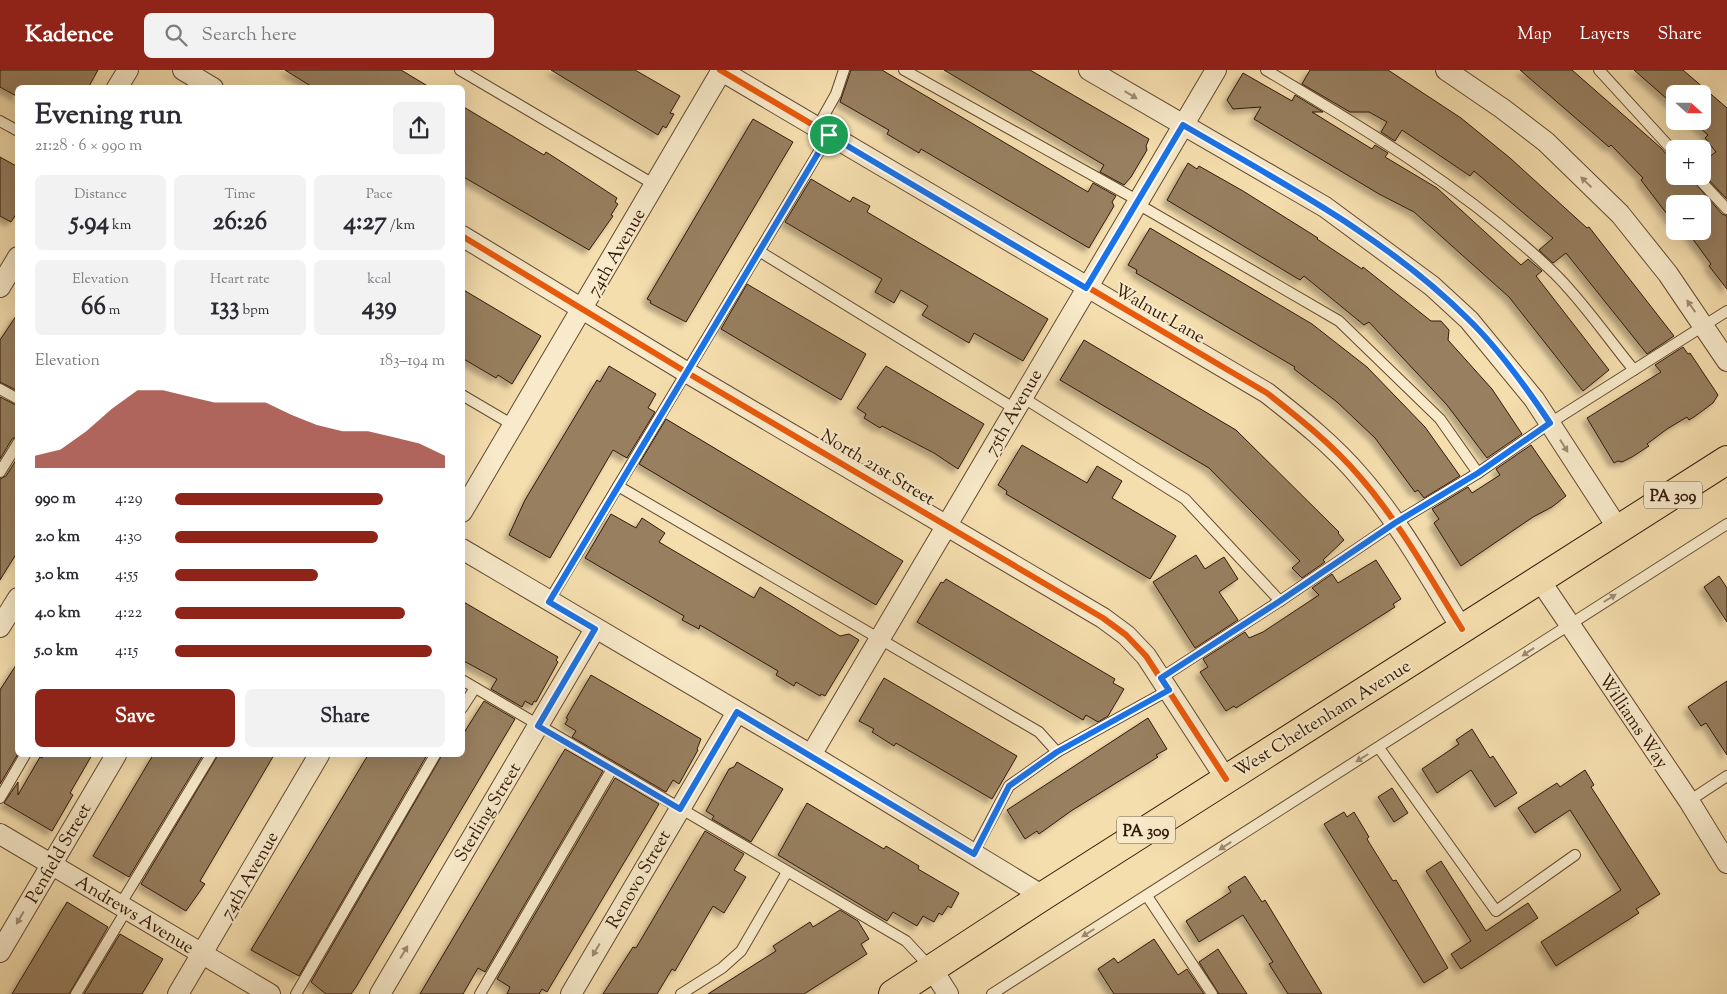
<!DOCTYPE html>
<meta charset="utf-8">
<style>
body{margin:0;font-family:"Sorts Mill Goudy",serif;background:#f2f2f3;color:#2b2b33;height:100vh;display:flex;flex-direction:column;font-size:19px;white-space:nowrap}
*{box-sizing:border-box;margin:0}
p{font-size:16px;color:#7c7c81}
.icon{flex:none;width:28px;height:28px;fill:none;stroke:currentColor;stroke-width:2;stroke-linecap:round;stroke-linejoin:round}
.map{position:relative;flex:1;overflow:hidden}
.drawer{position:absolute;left:15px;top:15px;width:450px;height:672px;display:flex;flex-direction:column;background:#fff;border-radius:8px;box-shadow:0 5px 20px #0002}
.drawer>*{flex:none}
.needle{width:32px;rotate:111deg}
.buttons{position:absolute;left:1666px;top:15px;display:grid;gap:10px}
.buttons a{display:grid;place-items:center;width:45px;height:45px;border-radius:8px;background:#fff;box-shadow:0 5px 20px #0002;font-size:25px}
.pin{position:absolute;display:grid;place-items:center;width:42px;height:42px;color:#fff;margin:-21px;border:2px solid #fff;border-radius:50%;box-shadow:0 1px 5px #0007}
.round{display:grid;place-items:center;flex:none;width:52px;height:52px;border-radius:8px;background:#f2f2f3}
.headline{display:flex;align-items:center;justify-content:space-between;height:85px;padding:0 20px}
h1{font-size:28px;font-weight:700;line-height:38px}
.stats{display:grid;grid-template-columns:repeat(3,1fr);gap:8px;height:85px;padding:5px 20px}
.stats div{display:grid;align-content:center;border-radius:8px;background:#f2f2f3;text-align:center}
.stats b{font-size:25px;font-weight:700}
.stats small{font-size:14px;font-weight:400}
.stats p{font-size:14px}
.chart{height:140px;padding:10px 20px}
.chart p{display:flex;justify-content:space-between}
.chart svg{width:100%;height:90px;margin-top:5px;fill:#8f2418;opacity:.7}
.cta{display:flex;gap:10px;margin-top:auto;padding:10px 20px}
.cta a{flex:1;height:58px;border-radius:8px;background:#8f2418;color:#fff;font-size:20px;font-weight:700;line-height:58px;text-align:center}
.cta a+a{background:#f2f2f3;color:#2b2b33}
ul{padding:0 20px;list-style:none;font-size:16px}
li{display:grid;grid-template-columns:80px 60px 1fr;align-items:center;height:38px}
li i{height:12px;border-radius:6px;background:#8f2418}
header{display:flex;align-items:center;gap:30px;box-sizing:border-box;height:70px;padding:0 25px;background:#8f2418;color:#fff}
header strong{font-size:24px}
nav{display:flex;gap:28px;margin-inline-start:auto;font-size:18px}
.search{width:350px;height:45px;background:#f2f2f3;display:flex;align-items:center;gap:12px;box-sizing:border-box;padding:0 18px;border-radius:8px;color:#7c7c81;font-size:19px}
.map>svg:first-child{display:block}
.building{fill:#977f5e;stroke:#321907;filter:url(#shadow)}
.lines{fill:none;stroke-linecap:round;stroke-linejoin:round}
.service-casing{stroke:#634a31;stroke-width:12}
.minor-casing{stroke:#634a31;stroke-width:22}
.trunk-casing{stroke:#321907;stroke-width:30}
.service{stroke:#f8eaca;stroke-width:10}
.minor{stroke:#f8eaca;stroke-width:20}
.trunk{stroke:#f5deae;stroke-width:28}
.cycleway-casing{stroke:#f8eaca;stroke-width:9}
.cycleway{stroke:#e8590c;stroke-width:6}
.oneway{fill:#9f8c72}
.route-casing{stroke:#fff;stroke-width:10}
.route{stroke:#1a73e8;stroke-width:6}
.labels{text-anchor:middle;stroke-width:4;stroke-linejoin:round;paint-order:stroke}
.shield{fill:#f8eaca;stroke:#6d5842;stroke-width:1}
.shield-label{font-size:16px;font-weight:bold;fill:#321907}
.street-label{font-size:18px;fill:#321907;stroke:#f8eaca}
</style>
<header>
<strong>Kadence</strong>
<div class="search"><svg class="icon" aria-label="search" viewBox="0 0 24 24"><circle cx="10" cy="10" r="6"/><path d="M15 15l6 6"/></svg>Search here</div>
<nav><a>Map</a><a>Layers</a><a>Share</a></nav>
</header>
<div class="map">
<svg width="1727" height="924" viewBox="0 0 1727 924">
<defs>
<filter id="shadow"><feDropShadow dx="-4.5" dy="4.5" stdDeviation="2.5" flood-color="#0004"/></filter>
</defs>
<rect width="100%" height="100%" fill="#f5deae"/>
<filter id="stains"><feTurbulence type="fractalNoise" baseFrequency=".004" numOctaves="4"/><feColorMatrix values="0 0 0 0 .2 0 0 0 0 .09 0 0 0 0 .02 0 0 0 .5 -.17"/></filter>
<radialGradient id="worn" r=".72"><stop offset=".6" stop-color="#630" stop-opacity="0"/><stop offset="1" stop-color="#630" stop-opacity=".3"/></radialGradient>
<!-- building -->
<g class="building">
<path d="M 0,0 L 98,0 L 88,18 L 18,18 L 18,27 L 0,17 Z"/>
<path d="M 285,0 L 401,0 L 431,18 L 314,18 Z"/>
<path d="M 551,0 L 635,0 L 680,26 L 670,43 L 674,44 L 666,58 L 663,56 L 658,65 Z"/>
<path d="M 851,0 L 882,0 L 1088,122 L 1093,113 L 1116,126 L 1112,132 L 1114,136 L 1089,178 L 921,79 L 919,83 L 887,64 L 889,60 L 887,59 L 840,32 Z"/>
<path d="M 944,0 L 1030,0 L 1149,69 L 1146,76 L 1147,80 L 1131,107 L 1124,115 L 1100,102 L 1104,95 Z"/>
<path d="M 1310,0 L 1388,0 L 1461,48 L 1510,88 L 1587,158 L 1589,157 L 1674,266 L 1647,284 L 1566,183 L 1553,193 L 1539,180 L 1553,168 L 1474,101 L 1470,106 L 1402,60 L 1395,71 L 1381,62 L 1387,52 L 1369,42 L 1350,42 L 1302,14 Z"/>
<path d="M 1520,0 L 1572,0 L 1661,78 L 1675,94 L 1675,106 L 1689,106 L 1722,144 L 1727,146 L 1727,219 L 1709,196 L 1711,194 L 1687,161 L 1702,161 L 1702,134 L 1675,134 L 1673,152 L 1641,110 L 1643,108 L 1611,75 L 1609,77 L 1593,63 Z"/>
<path d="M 1634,0 L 1683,0 L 1727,38 L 1727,129 L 1702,103 L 1702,92 L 1716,82 L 1705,68 L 1708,65 L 1692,51 L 1702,51 L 1702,24 L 1675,24 L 1675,36 Z"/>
<path d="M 1243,3 L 1292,31 L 1295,25 L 1323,42 L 1312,42 L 1372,79 L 1375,75 L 1388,83 L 1385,87 L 1437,118 L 1521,195 L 1528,189 L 1542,201 L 1536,206 L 1609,300 L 1583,321 L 1509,227 L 1414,142 L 1379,124 L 1254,49 L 1261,37 L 1233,39 L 1227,30 Z"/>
<path d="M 462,36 L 544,85 L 546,82 L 568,96 L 617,128 L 615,132 L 618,134 L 611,145 L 613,146 L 589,180 L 462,106 Z"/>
<path d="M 753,49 L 793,72 L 686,252 L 650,233 L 651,231 L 647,229 Z"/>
<path d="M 0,87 L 18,97 L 18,141 L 11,152 L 0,146 Z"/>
<path d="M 1188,93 L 1197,99 L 1199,96 L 1243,121 L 1318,168 L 1317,169 L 1362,199 L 1363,197 L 1431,251 L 1441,251 L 1449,260 L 1448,270 L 1492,319 L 1522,364 L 1487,388 L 1447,335 L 1369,252 L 1364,255 L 1304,206 L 1300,210 L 1167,130 Z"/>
<path d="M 811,109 L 850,132 L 853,127 L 870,136 L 867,142 L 1048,249 L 1023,291 L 974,263 L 969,273 L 922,245 L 928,236 L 901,220 L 894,233 L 875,222 L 882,209 L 785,152 Z"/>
<path d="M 1150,158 L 1312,254 L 1367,297 L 1425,357 L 1460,406 L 1424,428 L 1418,420 L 1415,422 L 1375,368 L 1337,332 L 1294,299 L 1295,297 L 1136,203 L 1137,200 L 1128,195 Z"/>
<path d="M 747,214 L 866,284 L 841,330 L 721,259 Z"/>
<path d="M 462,219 L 541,266 L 512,314 L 498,305 L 496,308 L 462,288 Z"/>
<path d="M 18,243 L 18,321 L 0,312 L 0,270 Z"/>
<path d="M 1084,270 L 1236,360 L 1339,462 L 1338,463 L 1344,470 L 1323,490 L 1325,492 L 1302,508 L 1292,498 L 1300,491 L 1209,398 L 1060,310 Z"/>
<path d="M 1683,277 L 1688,284 L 1690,283 L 1718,325 L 1713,333 L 1694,347 L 1689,350 L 1687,347 L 1667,359 L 1647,374 L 1649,376 L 1632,387 L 1622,392 L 1618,391 L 1614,393 L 1587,348 L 1661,302 L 1655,295 Z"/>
<path d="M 609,296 L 656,324 L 648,338 L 655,342 L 627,388 L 613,380 L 550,488 L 509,465 L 525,430 L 597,310 L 600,312 Z"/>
<path d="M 886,296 L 984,354 L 958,399 L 934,383 L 882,356 L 880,358 L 864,348 L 866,344 L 857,338 Z"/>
<path d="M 0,327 L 18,336 L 18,366 L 12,369 L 0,389 Z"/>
<path d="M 666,349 L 903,491 L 876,535 L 639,394 Z"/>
<path d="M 1022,375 L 1087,413 L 1097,396 L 1122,411 L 1112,428 L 1176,466 L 1150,509 L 1006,424 L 1007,421 L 998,415 Z"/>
<path d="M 1531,375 L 1566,426 L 1552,437 L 1533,447 L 1461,496 L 1434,453 L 1439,449 L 1432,439 L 1468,417 L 1472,423 L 1500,405 L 1496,399 Z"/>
<path d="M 18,387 L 18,481 L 0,510 L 0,409 L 6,406 Z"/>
<path d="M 611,444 L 636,458 L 642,448 L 665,463 L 659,472 L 754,528 L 760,517 L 840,566 L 849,564 L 859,570 L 825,626 L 821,624 L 820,626 L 796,612 L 794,616 L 776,605 L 778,601 L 700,555 L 699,559 L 682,550 L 684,546 L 585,488 Z"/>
<path d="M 1196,485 L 1205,499 L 1224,487 L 1238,509 L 1219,522 L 1238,550 L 1195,578 L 1153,512 Z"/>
<path d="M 1376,490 L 1401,529 L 1393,534 L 1395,537 L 1236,638 L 1234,636 L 1226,641 L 1200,602 L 1208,597 L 1203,589 L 1245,562 L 1249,568 L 1263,562 L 1319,525 L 1312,518 L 1332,504 L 1338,513 Z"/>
<path d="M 1719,506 L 1727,518 L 1727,552 L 1704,517 Z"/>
<path d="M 946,509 L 1115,609 L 1113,613 L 1124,619 L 1108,646 L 1098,652 L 1086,645 L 1083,650 L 917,552 L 941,512 L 943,513 Z"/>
<path d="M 462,531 L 558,587 L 556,590 L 558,592 L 536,632 L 534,631 L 532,635 L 525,631 L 522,637 L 491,619 L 497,609 L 462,590 Z"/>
<path d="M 18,592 L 18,684 L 0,714 L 0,620 Z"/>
<path d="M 591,605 L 701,669 L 697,679 L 698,680 L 679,714 L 673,710 L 666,722 L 572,667 L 576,661 L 565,654 L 568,649 L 566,648 Z"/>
<path d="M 884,608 L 1017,686 L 992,729 L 896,673 L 894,676 L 872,662 L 874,659 L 859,651 Z"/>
<path d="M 1727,611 L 1727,685 L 1706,653 L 1701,656 L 1688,637 Z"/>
<path d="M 484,631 L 515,649 L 356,917 L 351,924 L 326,924 L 311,912 L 442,685 L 462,685 L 462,666 Z"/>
<path d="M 1148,648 L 1167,679 L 1156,685 L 1158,687 L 1071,741 L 1039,764 L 1037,761 L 1025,769 L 1007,740 Z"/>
<path d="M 1472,659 L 1490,688 L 1493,686 L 1517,723 L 1495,737 L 1471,700 L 1437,723 L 1422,699 L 1459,674 L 1456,670 Z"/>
<path d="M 565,679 L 603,701 L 485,902 L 478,898 L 463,924 L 420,924 Z"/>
<path d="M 45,685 L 92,685 L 70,723 L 73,725 L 52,761 L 4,733 L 18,712 L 18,725 L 40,687 L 42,688 Z"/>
<path d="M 153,685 L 203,685 L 129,807 L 93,786 Z"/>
<path d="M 218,685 L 274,685 L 200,811 L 205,814 L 186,841 L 141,814 Z"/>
<path d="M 368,685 L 427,685 L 299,906 L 251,880 Z"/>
<path d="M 737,692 L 783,719 L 751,772 L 712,749 L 714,746 L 706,741 L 729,699 L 734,697 Z"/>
<path d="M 1585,700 L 1594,715 L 1591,717 L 1660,824 L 1636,839 L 1639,843 L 1556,896 L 1541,872 L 1621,820 L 1570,740 L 1535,763 L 1518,738 L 1557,713 L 1560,717 Z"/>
<path d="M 615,708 L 659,734 L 547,922 L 542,919 L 539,924 L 507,924 L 510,917 L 497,909 Z"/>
<path d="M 1392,718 L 1408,743 L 1394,752 L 1378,727 Z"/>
<path d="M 807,733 L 884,779 L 886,776 L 919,796 L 918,799 L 959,823 L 951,838 L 948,836 L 942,845 L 939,843 L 934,852 L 923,846 L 917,856 L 893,842 L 887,851 L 778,785 Z"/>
<path d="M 1344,742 L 1347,747 L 1354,742 L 1369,767 L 1367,769 L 1393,811 L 1396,810 L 1448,898 L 1424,913 L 1324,754 Z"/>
<path d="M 705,761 L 744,784 L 734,800 L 746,807 L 724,843 L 713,836 L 675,901 L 672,899 L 657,924 L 603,924 L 633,877 L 636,878 Z"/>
<path d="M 1441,791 L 1486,861 L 1528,833 L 1538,848 L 1461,899 L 1451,884 L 1471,871 L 1426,801 Z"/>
<path d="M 1245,806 L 1262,832 L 1265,830 L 1322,924 L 1288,924 L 1269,894 L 1273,892 L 1243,845 L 1199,872 L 1186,851 L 1231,822 L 1228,817 Z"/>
<path d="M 67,832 L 108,857 L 69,924 L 12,924 Z"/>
<path d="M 840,840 L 858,851 L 869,869 L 861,874 L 867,884 L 804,924 L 708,924 L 776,881 L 773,876 L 810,852 L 813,857 Z"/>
<path d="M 120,864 L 163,889 L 142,924 L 84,924 Z"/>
<path d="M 1154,869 L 1178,905 L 1187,899 L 1204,924 L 1114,924 L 1098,899 L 1114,888 L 1118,893 Z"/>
<path d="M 1218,879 L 1247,924 L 1219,924 L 1199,892 Z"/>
</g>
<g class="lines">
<!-- service casing -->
<g class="service-casing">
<g id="service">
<path d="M 460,0 L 655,115"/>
<path d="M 904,0 L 1137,130"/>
<path d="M 1266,0 C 1367,60 1469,121 1554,203 C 1582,230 1609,270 1634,300"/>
<path d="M 1599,0 L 1675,83"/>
<path d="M 0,51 L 18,61"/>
<path d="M 817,58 L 836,24 L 844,0"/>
<path d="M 1696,106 L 1727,139"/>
<path d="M 1136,133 L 1339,251 L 1440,349 L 1478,403"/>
<path d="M 759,181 L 1015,339"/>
<path d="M 0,319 L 18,329"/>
<path d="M 462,325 L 513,355"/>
<path d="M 1022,327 L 1185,429 L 1280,531"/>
<path d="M 0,402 L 18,373"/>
<path d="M 618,416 L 1039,662 L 1057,682"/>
<path d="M 549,531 L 829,65"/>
<path d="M 1161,608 L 1280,531 L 1395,453 L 1478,403 L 1550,353 L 1727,241"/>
<path d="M 462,610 L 906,871 L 931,898"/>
<path d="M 462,638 L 475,618"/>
<path d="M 1379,678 L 1496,841 L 1575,785"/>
<path d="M 0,728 L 25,685"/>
<path d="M 1689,731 L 1727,706"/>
<path d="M 973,784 L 1009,716 L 1057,682 L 1169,620"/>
<path d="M 1147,826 L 1212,924"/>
<path d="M 120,835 L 211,685"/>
<path d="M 76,924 L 127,839"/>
<path d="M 296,924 L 435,685"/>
<path d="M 480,924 L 612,699"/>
<path d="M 681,924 L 722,898 L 741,881 L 787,802"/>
<path d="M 992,924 L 1727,454"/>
</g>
</g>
<!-- minor casing -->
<g class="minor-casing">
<g id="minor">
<path d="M 183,0 L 213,18"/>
<path d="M 720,0 L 1267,323 C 1300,349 1333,375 1360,407 C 1400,453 1430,508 1462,559"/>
<path d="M 1089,0 L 1325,137 L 1432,216 L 1469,250 L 1534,329 L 1619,460"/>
<path d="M 1446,0 L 1503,39 L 1546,72 L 1620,144 L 1668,204 L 1727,291"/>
<path d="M 117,18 L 128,0"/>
<path d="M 462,166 L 686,302 L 1103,548 L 1126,565 L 1146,586 L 1226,709"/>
<path d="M 0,217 L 18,187"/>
<path d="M 462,442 L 722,0"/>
<path d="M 462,479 L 811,685 L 1043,826"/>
<path d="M 1539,509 L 1689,731 L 1727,793"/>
<path d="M 0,557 L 18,528"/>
<path d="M 811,685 L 1216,0"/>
<path d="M 0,764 L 270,924"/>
<path d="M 0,882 L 116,685"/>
<path d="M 932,899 L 948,924"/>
<path d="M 178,924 L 319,685"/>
<path d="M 380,924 L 595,559"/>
<path d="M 571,924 L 737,642"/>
</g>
</g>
<!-- trunk casing -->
<g class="trunk-casing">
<path id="trunk" d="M 893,924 L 1043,826 L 1727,390"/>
</g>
<!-- service -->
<use href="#service" class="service"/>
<!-- minor -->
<use href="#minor" class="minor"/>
<!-- trunk -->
<use href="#trunk" class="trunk"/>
<!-- cycleway casing -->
<g class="cycleway-casing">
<g id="cycleway">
<path d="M 720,0 L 1267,323 C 1300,349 1333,375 1360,407 C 1400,453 1430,508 1462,559"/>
<path d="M 462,166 L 686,302 L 1103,548 L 1126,565 L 1146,586 L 1226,709"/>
</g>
</g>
<!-- cycleway -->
<use href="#cycleway" class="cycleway"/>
</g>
<!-- one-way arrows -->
<defs><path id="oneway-solid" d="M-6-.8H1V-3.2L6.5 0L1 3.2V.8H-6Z" transform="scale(1.25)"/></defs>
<g class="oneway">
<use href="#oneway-solid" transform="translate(1131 25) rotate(31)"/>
<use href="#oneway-solid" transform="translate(1586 112) rotate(-136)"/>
<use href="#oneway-solid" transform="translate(1691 236) rotate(-125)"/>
<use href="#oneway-solid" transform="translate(1564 376) rotate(58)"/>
<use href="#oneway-solid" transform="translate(1610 528) rotate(-32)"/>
<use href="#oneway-solid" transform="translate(1528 582) rotate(146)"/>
<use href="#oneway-solid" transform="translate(1362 688) rotate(148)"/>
<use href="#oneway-solid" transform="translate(1225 776) rotate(147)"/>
<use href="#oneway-solid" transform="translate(20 848) rotate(120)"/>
<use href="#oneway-solid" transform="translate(1088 863) rotate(148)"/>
<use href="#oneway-solid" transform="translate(596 880) rotate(120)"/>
<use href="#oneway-solid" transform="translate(404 882) rotate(-59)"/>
</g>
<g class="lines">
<!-- route casing -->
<g class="route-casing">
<path id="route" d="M 1183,55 C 1282,113 1386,167 1468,249 C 1499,279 1526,317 1550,353 L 1478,403 L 1395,453 L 1280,531 L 1161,608 L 1169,620 L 1057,682 L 1009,716 L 974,784 L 737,642 L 680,739 L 538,656 L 595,559 L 549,532 L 829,65 L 1086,218 Z"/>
</g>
<!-- route -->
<use href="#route" class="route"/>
</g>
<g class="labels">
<!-- shield labels -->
<g class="shield">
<rect x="1644" y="411.5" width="58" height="27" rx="4"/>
<rect x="1117" y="746.5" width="58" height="27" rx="4"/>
</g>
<g class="shield-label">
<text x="1673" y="431">PA 309</text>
<text x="1146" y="766">PA 309</text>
</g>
<!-- street labels -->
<g class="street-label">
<text transform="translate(616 182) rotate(-60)" y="6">74th Avenue</text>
<text transform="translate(1160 243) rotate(30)" y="6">Walnut Lane</text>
<text transform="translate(1013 342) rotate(-60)" y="6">75th Avenue</text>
<text transform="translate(878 397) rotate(31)" y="6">North 21st Street</text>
<text transform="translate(1322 648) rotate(-32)" y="6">West Cheltenham Avenue</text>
<text transform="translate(1634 651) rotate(56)" y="6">Williams Way</text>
<text transform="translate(487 742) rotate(-59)" y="6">Sterling Street</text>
<text transform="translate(58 783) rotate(-60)" y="6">Penfield Street</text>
<text transform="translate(249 805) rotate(-60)" y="6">74th Avenue</text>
<text transform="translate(638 809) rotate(-60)" y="6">Renovo Street</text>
<text transform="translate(135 844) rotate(31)" y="6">Andrews Avenue</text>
</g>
</g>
<rect width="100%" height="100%" filter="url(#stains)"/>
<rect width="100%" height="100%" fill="url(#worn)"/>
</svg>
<div class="buttons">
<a><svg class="needle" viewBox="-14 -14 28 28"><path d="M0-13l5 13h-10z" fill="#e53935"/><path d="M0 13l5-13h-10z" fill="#7c7c81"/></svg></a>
<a>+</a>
<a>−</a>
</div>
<div class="pin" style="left:829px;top:65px;background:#1e9e55"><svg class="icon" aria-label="arrive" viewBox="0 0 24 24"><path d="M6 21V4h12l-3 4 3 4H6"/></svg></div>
<section class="drawer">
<div class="headline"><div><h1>Evening run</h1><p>21:28 · 6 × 990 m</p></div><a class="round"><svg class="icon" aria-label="share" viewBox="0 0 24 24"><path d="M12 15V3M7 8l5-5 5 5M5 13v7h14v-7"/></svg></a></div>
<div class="stats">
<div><p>Distance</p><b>5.94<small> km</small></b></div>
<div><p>Time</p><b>26:26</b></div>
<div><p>Pace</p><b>4:27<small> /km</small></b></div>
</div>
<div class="stats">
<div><p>Elevation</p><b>66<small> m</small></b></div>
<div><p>Heart rate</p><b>133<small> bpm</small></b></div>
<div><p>kcal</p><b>439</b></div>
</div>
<div class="chart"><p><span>Elevation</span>183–194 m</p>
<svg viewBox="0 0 160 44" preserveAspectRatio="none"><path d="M0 44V38L10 35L20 26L30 15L40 6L50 6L60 9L70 12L80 12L90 12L100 18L110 23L120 26L130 26L140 29L150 32L160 38V44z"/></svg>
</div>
<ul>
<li><b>990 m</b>4:29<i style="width:77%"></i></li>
<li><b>2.0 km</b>4:30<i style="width:75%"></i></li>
<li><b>3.0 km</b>4:55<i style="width:53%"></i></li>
<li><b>4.0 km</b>4:22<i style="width:85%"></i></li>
<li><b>5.0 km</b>4:15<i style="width:95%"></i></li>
</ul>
<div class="cta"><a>Save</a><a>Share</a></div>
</section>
</div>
